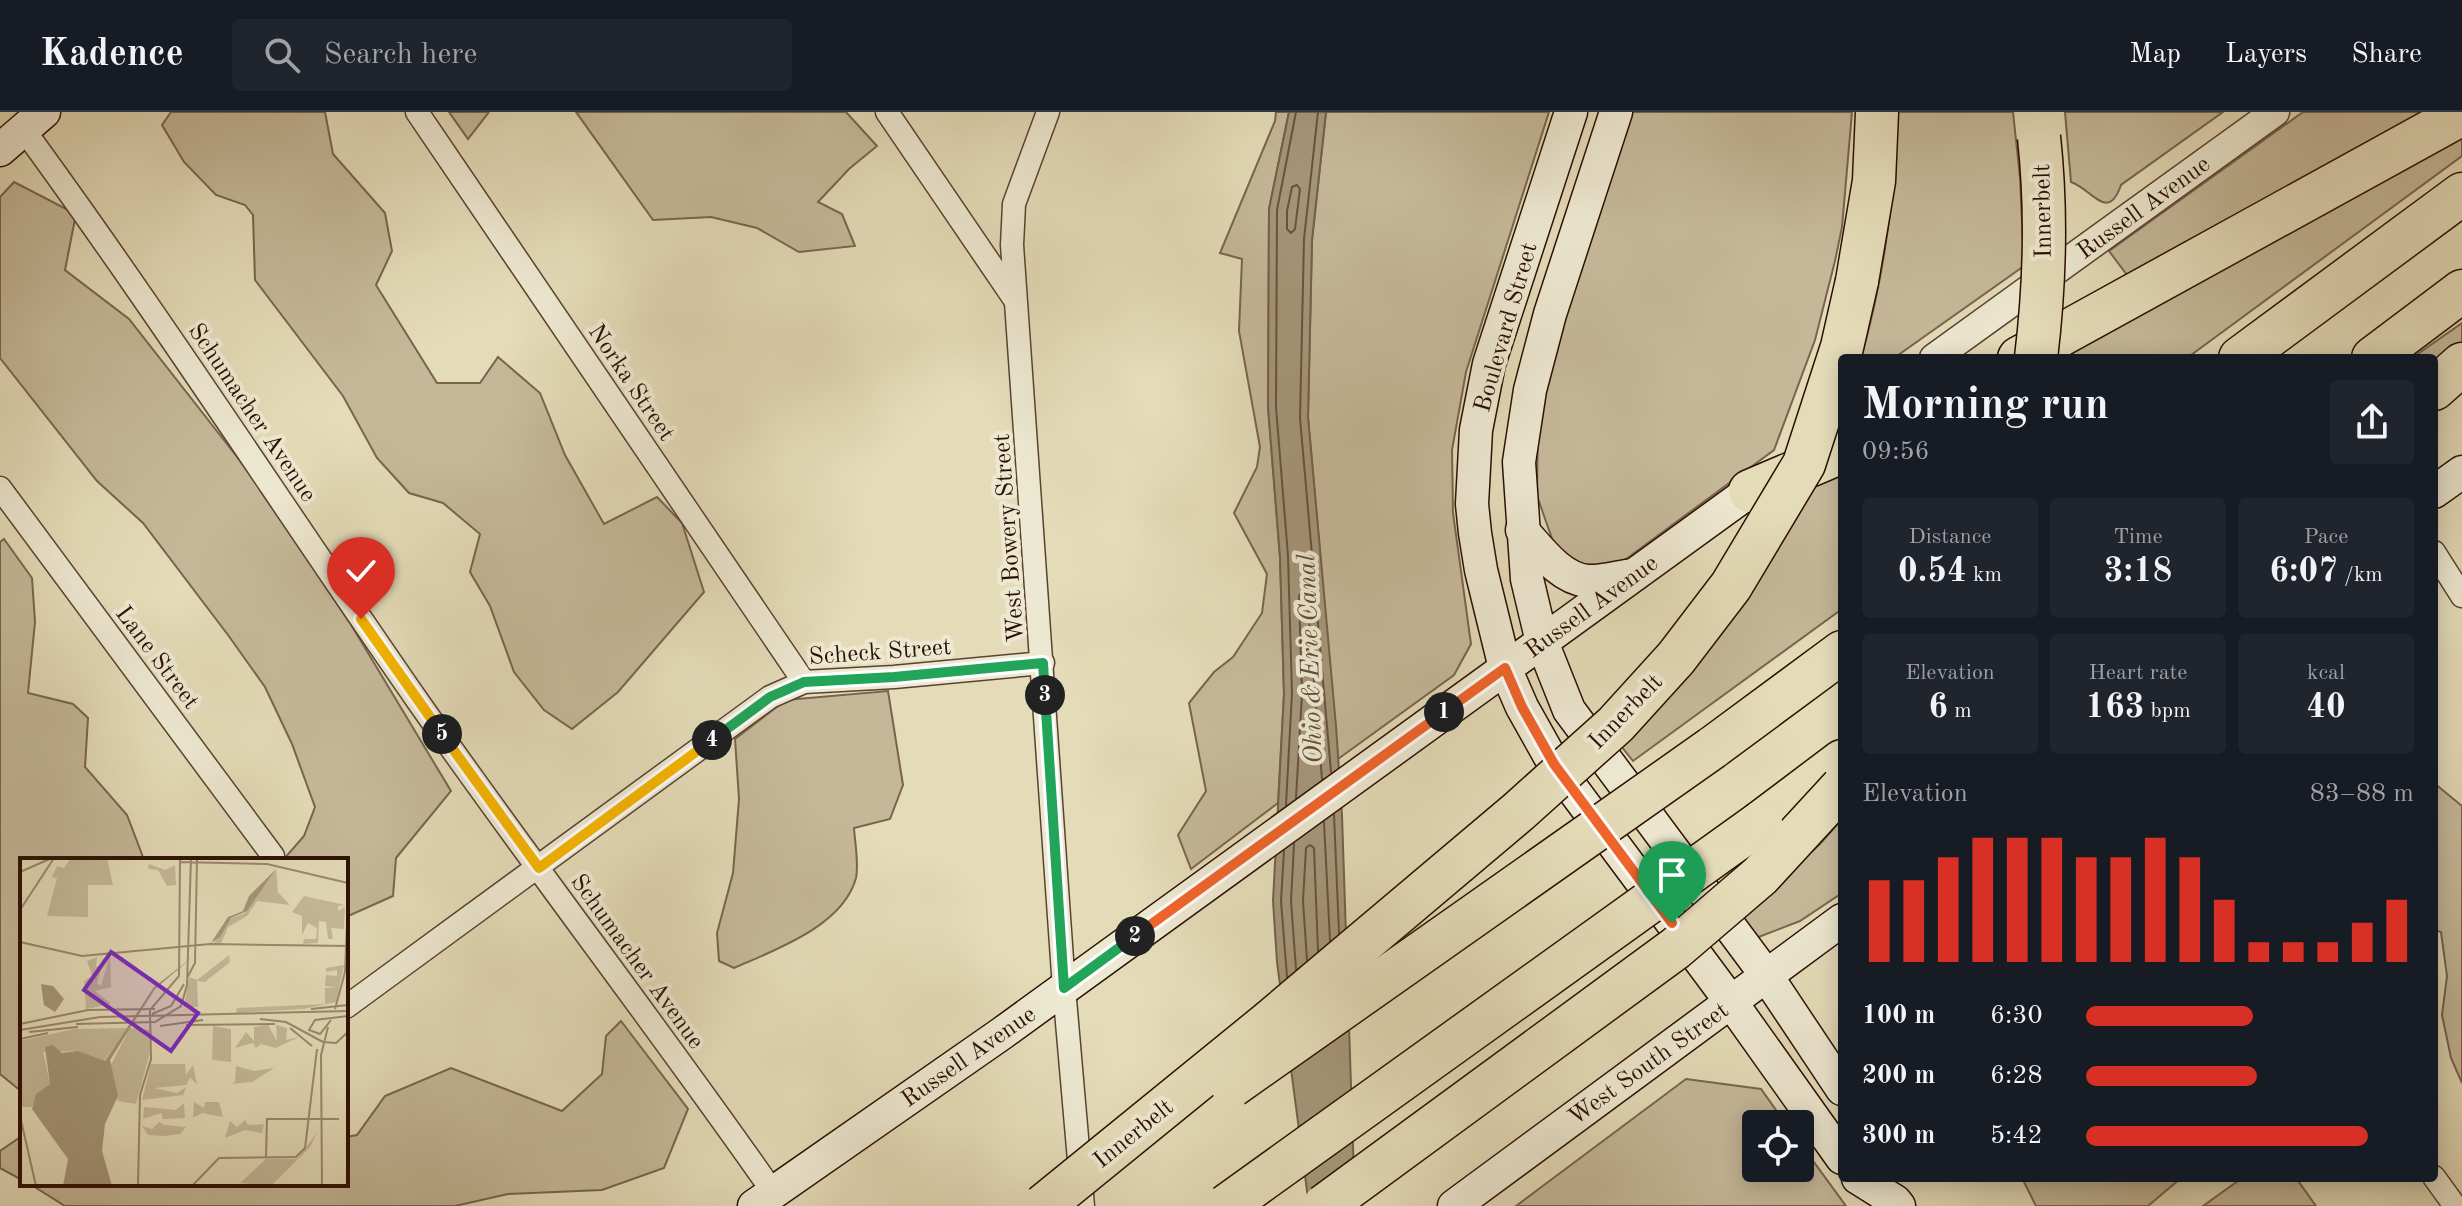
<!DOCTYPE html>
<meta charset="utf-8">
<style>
body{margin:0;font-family:"Old Standard TT",serif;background:#20242c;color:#f1f3f6;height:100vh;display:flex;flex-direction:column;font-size:30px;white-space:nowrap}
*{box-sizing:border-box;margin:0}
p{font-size:26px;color:#9ea1a6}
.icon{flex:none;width:44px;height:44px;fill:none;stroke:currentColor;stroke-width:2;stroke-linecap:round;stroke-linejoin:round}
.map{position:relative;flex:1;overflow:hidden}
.sheet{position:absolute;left:1838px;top:242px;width:600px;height:828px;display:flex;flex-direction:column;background:#171b24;border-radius:8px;box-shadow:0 4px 20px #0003}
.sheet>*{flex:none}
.buttons{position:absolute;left:1742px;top:998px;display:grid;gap:16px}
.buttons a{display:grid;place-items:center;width:72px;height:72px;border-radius:8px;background:#171b24;box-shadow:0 4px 20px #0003;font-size:40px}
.pin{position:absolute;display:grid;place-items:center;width:68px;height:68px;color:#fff;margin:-82px -34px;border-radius:50% 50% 50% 0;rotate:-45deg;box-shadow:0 0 8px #0007}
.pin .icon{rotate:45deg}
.km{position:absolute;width:40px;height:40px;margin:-20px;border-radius:50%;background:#222;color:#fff;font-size:22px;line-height:40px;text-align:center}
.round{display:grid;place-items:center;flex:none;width:84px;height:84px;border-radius:8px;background:#20242c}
.summary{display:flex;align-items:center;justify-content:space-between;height:136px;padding:0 24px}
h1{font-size:44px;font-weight:700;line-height:60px}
.metrics{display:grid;grid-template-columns:repeat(3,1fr);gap:12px;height:136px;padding:8px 24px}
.metrics div{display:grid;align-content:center;border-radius:8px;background:#20242c;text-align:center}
.metrics b{font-size:34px;font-weight:700}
.metrics small{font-size:22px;font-weight:400}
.metrics p{font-size:22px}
.chart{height:224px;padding:16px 24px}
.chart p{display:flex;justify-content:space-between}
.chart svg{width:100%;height:144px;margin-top:8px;stroke:#d93025;stroke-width:6}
ul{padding:0 24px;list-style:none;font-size:26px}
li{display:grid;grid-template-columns:128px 96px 1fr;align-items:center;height:60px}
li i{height:20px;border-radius:10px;background:#d93025}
header{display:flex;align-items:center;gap:48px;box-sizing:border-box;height:112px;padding:0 40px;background:#171b24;border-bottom:2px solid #363941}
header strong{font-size:38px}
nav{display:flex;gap:44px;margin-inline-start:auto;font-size:28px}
.search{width:560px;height:72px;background:#20242c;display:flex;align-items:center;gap:20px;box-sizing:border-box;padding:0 28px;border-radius:8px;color:#9ea1a6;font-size:30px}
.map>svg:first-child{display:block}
.green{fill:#c5b899;stroke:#78644e;stroke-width:2}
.water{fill:#a5967a;stroke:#74604a;stroke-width:2}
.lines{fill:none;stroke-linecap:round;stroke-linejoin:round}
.shore{stroke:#68523e;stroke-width:2}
.minor-casing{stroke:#594230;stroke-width:25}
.tertiary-casing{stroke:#594230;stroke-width:31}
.secondary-casing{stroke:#2b0f03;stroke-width:35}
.motorway-casing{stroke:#2b0f03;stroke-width:45}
.minor{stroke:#ede8d1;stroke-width:22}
.tertiary{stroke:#ede8d1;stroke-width:28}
.secondary{stroke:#ede8d1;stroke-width:32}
.motorway{stroke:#e4dbb8;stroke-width:42}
.motorway-bridge-casing{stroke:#2b0f03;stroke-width:45;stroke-linecap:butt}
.motorway-bridge{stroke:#e4dbb8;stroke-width:42}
.split-1-casing{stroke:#fff;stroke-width:16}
.split-2-casing{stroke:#fff;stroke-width:16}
.split-3-casing{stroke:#fff;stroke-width:16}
.split-4-casing{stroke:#fff;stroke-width:16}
.split-5-casing{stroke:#fff;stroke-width:16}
.split-6-casing{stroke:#fff;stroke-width:16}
.split-1{stroke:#f0652b;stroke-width:10}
.split-2{stroke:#f0652b;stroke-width:10}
.split-3{stroke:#22a559;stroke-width:10}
.split-4{stroke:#22a559;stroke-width:10}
.split-5{stroke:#f5b400;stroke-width:10}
.split-6{stroke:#f5b400;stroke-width:10}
.labels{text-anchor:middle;stroke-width:8;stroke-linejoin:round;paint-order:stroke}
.street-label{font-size:24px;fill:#2b0f03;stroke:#ede8d1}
.water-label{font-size:26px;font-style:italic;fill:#624c39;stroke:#ede8d1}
.inset-road{fill:none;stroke:#9a8970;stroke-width:2}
.view{fill:#7b2cbf;fill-opacity:0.15;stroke:#7b2cbf;stroke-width:4}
.inset-edge{fill:none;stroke:#2b0f03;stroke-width:4}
</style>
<header>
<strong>Kadence</strong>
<div class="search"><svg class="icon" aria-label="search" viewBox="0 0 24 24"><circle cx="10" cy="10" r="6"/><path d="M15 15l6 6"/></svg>Search here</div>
<nav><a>Map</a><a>Layers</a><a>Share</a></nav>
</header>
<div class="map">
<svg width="2462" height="1094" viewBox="0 0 2462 1094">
<rect width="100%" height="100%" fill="#e4dbb8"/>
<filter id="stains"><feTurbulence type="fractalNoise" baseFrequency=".0025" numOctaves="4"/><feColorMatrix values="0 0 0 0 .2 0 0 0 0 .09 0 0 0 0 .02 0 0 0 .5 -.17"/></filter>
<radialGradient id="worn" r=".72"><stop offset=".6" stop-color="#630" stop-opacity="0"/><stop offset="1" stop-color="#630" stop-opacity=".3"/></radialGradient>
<!-- green -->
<g class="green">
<path d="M 171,0 L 325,0 L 333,42 L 385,101 L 392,139 L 376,173 L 437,271 L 480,271 L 498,245 L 540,281 L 565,343 L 604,412 L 657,385 L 682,411 L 704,480 L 618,580 L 572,617 L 544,598 L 514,560 L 490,494 L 470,460 L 480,422 L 443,391 L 409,381 L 377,346 L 343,284 L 255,168 L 253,103 L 245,93 L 216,83 L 184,50 L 162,13 Z"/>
<path d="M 449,0 L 489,0 L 468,27 Z"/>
<path d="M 576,0 L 846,0 L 877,34 L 849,57 L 818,90 L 842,102 L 855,134 L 799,140 L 757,116 L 711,105 L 653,108 Z"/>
<path d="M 1276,0 L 1289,0 L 1269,97 L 1268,295 L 1280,445 L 1284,582 L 1278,691 L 1191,757 L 1178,723 L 1206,679 L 1189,591 L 1214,560 L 1233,545 L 1262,501 L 1267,462 L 1234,401 L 1257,355 L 1260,335 L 1239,219 L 1242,147 L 1220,141 L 1275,9 Z"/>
<path d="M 1326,0 L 1549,0 L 1466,260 L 1452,338 L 1453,401 L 1471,532 L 1454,563 L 1338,647 L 1308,305 L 1312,128 Z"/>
<path d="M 1630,0 L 1852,0 L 1842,115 L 1835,149 L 1815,228 L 1774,338 L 1622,450 L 1583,459 L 1555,435 L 1537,384 L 1538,302 L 1554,231 Z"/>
<path d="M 1898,0 L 2013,0 L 2020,66 L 2024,154 L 1894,246 L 1861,246 C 1884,166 1895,83 1898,0 Z"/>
<path d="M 2065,0 L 2223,0 L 2121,73 C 2108,111 2092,77 2071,70 Z"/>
<path d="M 2303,0 L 2425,0 L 2127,163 L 2109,139 Z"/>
<path d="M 2462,12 L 2462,44 L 2187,246 L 2064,246 L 2066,231 Z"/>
<path d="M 14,70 L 76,102 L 65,158 L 129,207 L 245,355 L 350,511 L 451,679 L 396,746 L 393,784 L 346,805 L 346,748 L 283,748 L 304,724 L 315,695 L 292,632 L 265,575 L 228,523 L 143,411 L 97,369 L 0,246 L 0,85 Z"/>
<path d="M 2462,211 L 2462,232 L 2434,258 L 2434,246 L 2412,246 Z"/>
<path d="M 1842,351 L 1842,497 L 1633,649 L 1621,634 L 1817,364 Z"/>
<path d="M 4,427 L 32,466 L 35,510 L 28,581 L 73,592 L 88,606 L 85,655 L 127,703 L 143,745 L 141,748 L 22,748 L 22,980 L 0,962 L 0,430 Z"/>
<path d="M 888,579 L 903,673 L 890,707 L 854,716 C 855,731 859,752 856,766 C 843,814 775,838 734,856 L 719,849 L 717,821 L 733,761 L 739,687 L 735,627 L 786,588 Z"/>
<path d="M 2434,671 L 2462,694 L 2462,971 L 2451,946 L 2442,903 L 2447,864 L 2441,820 L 2434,818 Z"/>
<path d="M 1842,707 L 1842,781 L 1800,809 L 1756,826 L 1738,807 L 1820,732 Z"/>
<path d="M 621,909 L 688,997 L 664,1056 L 602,1078 L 508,1082 L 455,1094 L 65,1094 L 30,1072 L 346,1072 L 346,1025 L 357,1023 L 385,984 L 451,956 L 562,999 L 602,962 L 606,924 Z"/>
<path d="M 1686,967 L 1761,977 L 1786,1012 L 1756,1012 L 1756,1056 L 1800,1056 L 1800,1031 L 1846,1094 L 1516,1094 Z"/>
<path d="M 22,1024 L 22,1068 L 0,1056 L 0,1039 Z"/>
<path d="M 2022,1066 L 2181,1066 L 2148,1094 L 2036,1094 Z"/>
<path d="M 2242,1066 L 2296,1066 L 2316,1094 L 2203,1094 Z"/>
</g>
<!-- water -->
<path class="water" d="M 1289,0 L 1326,0 L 1312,128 L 1308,305 L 1336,614 L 1342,703 L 1355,1094 L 1309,1094 L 1277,850 L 1273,789 L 1284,582 L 1280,445 L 1268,295 L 1269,97 Z"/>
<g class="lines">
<!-- shore -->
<g class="shore">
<path d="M 1318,0 L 1304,127 L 1300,306 L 1331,660"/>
<path d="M 1297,73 L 1300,77 L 1295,117 L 1291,121 L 1287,117 L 1287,99 L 1292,75 Z"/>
<path d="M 1296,686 L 1302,582 L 1299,484 L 1302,480 L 1307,484 L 1322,667"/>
<path d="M 1286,693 L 1292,581 L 1288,444 L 1276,295 L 1277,98 L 1296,0"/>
<path d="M 1334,703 L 1339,821"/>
<path d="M 1324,710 L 1330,829"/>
<path d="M 1294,732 L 1291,789 L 1296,857"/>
<path d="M 1284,739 L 1281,789 L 1287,865"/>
<path d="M 1307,848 L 1303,789 L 1306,736 L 1310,733 L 1314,736 L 1318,839"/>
</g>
<!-- minor casing -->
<g class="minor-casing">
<g id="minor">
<path d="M 417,0 L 804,570"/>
<path d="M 887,0 L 1015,188"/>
<path d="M 1048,0 L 1014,92 L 1012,133 L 1064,876 L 1083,1094"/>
<path d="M 24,18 C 160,204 285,398 417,588 C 533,754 657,914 773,1080"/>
<path d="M 0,376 L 273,744"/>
<path d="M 2434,440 L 2462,484"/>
<path d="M 346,895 L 770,585 L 804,570 L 894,565 L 1043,551"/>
<path d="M 2434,1065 L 2455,1094"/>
</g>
</g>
<!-- tertiary casing -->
<g class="tertiary-casing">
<path id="tertiary" d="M 1934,246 L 2275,0"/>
</g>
<!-- secondary casing -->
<g class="secondary-casing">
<g id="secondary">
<path d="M 1571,0 L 1489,252 L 1476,318 L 1472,392 L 1475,421 L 1481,458 L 1505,556 L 1522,595 L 1554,652 L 1731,890 L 1842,1046"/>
<path d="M 1616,0 L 1550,202 L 1530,278 L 1519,350 L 1527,467 L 1542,530 L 1569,598 L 1766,863 L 1842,977"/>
<path d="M 0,38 L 44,0"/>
<path d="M 2434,380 L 2462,360"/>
<path d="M 1522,418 C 1539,436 1559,466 1587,469 C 1601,470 1618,465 1632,463"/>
<path d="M 1858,1066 L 1895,1089 L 1899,1094"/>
<path d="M 754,1094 L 1001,922 L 1750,379"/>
<path d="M 1454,1094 L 1842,808"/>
</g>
</g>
<!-- motorway casing -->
<g class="motorway-casing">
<g id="motorway">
<path d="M 1857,169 L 1874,69 L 1877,0"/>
<path d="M 2019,246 L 2462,2"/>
<path d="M 2240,246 L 2462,82"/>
<path d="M 2373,246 L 2462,179"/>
<path d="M 2434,277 L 2462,252"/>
<path d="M 1750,379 L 1842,340"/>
<path d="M 1712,636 L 1842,540"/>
<path d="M 1761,710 L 1842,649"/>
</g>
</g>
<!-- minor -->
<use href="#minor" class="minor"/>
<!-- tertiary -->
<use href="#tertiary" class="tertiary"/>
<!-- secondary -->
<use href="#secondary" class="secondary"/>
<!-- motorway -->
<use href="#motorway" class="motorway"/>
<!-- motorway-bridge casing -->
<g class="motorway-bridge-casing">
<g id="motorway-bridge">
<path d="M 2036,246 C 2045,172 2047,99 2039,25"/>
<path d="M 1232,974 L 1712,636"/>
<path d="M 1043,1094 L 1268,911 L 1518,700 L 1616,612 L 1676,546 L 1731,474 L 1804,352 L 1842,235 L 1857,169"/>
<path d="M 1226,1094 L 1761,710"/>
<path d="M 1324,1094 L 1676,836 L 1760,764 L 1842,675"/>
</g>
</g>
<!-- motorway-bridge -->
<use href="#motorway-bridge" class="motorway-bridge"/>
</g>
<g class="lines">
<!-- split-1 casing -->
<g class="split-1-casing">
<path id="split-1" d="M 1444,600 L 1505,556 L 1522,595 L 1554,652 L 1672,811"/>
</g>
<!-- split-2 casing -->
<g class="split-2-casing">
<path id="split-2" d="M 1135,824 L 1444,600"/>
</g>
<!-- split-3 casing -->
<g class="split-3-casing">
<path id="split-3" d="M 1045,583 L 1064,876 L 1135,824"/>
</g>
<!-- split-4 casing -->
<g class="split-4-casing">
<path id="split-4" d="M 712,628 L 770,585 L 804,570 L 894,565 L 1043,551 L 1045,583"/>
</g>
<!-- split-5 casing -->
<g class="split-5-casing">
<path id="split-5" d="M 442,622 L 539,756 L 712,628"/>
</g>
<!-- split-6 casing -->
<g class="split-6-casing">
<path id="split-6" d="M 361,507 L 442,622"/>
</g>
<!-- split-1 -->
<use href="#split-1" class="split-1"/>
<!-- split-2 -->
<use href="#split-2" class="split-2"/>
<!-- split-3 -->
<use href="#split-3" class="split-3"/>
<!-- split-4 -->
<use href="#split-4" class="split-4"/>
<!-- split-5 -->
<use href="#split-5" class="split-5"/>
<!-- split-6 -->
<use href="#split-6" class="split-6"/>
</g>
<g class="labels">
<!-- street labels -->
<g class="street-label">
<text transform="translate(2143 95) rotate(-36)" y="8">Russell Avenue</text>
<text transform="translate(2042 99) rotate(-91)" y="8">Innerbelt</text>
<text transform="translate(1505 215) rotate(-74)" y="8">Boulevard Street</text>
<text transform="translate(632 270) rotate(56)" y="8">Norka Street</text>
<text transform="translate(253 300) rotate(56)" y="8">Schumacher Avenue</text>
<text transform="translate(1008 426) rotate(-94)" y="8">West Bowery Street</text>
<text transform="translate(1591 494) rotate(-36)" y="8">Russell Avenue</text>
<text transform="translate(880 539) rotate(-4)" y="8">Scheck Street</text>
<text transform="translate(158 545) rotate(53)" y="8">Lane Street</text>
<text transform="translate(1625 599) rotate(-46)" y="8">Innerbelt</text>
<text transform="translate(638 849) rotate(54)" y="8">Schumacher Avenue</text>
<text transform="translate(968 944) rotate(-35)" y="8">Russell Avenue</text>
<text transform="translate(1648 951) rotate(-36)" y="8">West South Street</text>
<text transform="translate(1133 1021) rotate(-39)" y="8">Innerbelt</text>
</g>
<!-- water labels -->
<g class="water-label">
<text transform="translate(1309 547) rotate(-92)" y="9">Ohio &amp; Erie Canal</text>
</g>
</g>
<!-- overview -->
<g transform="translate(20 746)">
<rect width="328" height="328" fill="#e4dbb8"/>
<path d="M 51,0 L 87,0 L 93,27 L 68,27 L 68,59 L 27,58 L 37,20 L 32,19 L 37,8 L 44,10 ZM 129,6 L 145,12 L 155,7 L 156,27 L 147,28 L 138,12 L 128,11 ZM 256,11 L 258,34 L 270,47 L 237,43 L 227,58 L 208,69 L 201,86 L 194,85 L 210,61 L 225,55 ZM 284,38 L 325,47 L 318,48 L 318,53 L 325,49 L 324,71 L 311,70 L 313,81 L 308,81 L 306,64 L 299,63 L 298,85 L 283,86 L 284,81 L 296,81 L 297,70 L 288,65 L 282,77 L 282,58 L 272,54 ZM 90,97 L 91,129 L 75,133 L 91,146 L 66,151 L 64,123 L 72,118 L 67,103 L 77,99 L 76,108 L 81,111 L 77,125 L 81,128 ZM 209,97 L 210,104 L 185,124 L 177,123 L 178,149 L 164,149 L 169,119 L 177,122 ZM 324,107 L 316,144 L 283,151 L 216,155 L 217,150 L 305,146 L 305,130 L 317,129 L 305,128 L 306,117 L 317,118 L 317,112 L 306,114 L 306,110 ZM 248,167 L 257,183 L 256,167 L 267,170 L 266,182 L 279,179 L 256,190 L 241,186 L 236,190 L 233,185 L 215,190 L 226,174 L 234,183 L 234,169 ZM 193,168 L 211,171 L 211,204 L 192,202 ZM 108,170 L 83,204 L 58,193 L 23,194 L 30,226 L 19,234 L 12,249 L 1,249 L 0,183 L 54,171 ZM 110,170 L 129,172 L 130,194 L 116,246 L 98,243 L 90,209 ZM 131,206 L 165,206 L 166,217 L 173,207 L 177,226 L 170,220 L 166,227 L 134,230 L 157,235 L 166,229 L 163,237 L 122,242 ZM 216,208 L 234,213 L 254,210 L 232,224 L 210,226 L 215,224 ZM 174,244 L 184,250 L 185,244 L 199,244 L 203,259 L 182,255 L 173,260 ZM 164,245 L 165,260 L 143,261 L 141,255 L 123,261 L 124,249 L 156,252 ZM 225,262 L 228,267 L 244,266 L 242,275 L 225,272 L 205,280 L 210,263 L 217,269 ZM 139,264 L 145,267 L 166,269 L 160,276 L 144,278 L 128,277 L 122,268 L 132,271 ZM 297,275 L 290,289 L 251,328 L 220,325 L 246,301 L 277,301 Z" fill="#c5b899"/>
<path d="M 256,11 L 227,53 L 211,60 L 200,79 L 191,85 L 208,59 L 223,53 L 229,38 ZM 174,98 L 135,131 L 90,202 L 98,238 L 85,266 L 82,293 L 92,328 L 43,328 L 48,301 L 12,251 L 16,236 L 30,226 L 25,189 L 33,187 L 42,195 L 58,193 L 85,203 L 134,129 ZM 21,126 L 33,128 L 44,141 L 35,154 L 24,147 Z" fill="#a5967a"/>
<path class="inset-road" d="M 160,4 L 247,6 L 328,25M 0,14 L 32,0M 0,52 L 34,0M 0,84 L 62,98 L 190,86 L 328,88M 167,120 L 175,105 L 177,0M 291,151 L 328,147M 315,151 L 325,114 L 328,41M 132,156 L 151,148 L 164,126M 240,161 L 266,164 L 303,184M 311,162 L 300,176 L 289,172 L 295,162 L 328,158M 0,166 L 68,152 L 135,151M 56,166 L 135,164 L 161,148 L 167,127 L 171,0M 166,167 L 255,166M 140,168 L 183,162M 270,170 L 292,188M 0,172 L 80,159 L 328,153M 9,174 L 58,169M 0,181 L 28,175M 303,184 L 316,185 L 328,174M 0,258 L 16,328M 246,299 L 247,261 L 319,261M 118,328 L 120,237 L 131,201 L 130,152 L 159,118 L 160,0M 172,328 L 199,300 L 276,299 L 285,290 L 297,191M 302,328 L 301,197 L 308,169"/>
<path class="view" d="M 91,94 L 178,155 L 151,193 L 64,132 Z"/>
<rect width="328" height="328" class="inset-edge"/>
</g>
<rect width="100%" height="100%" filter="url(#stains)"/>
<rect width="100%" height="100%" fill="url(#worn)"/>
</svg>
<div class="buttons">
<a><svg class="icon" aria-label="locate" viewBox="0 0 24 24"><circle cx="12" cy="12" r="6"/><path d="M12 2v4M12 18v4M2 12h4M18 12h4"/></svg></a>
</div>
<div class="pin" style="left:1672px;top:811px;background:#1e9e55"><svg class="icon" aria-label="arrive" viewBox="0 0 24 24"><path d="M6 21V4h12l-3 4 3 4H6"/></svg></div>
<div class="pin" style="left:361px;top:507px;background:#d93025"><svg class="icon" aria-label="check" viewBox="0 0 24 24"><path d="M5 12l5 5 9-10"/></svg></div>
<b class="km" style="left:1444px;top:600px">1</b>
<b class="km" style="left:1135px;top:824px">2</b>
<b class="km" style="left:1045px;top:583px">3</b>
<b class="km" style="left:712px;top:628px">4</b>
<b class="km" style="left:442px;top:622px">5</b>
<section class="sheet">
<div class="summary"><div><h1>Morning run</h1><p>09:56</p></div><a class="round"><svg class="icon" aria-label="share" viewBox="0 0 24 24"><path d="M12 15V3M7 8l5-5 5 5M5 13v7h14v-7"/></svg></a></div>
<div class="metrics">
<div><p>Distance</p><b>0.54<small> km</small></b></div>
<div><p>Time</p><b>3:18</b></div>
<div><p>Pace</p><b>6:07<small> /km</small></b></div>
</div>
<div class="metrics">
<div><p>Elevation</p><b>6<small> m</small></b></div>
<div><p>Heart rate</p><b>163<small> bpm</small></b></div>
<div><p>kcal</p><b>40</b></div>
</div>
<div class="chart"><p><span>Elevation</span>83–88 m</p>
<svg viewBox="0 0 160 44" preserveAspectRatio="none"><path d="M5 44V19M15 44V19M25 44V12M35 44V6M45 44V6M55 44V6M65 44V12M75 44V12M85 44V6M95 44V12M105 44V25M115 44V38M125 44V38M135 44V38M145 44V32M155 44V25"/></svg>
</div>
<ul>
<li><b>100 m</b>6:30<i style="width:51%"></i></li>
<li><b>200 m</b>6:28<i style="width:52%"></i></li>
<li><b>300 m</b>5:42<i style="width:86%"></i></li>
</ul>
</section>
</div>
